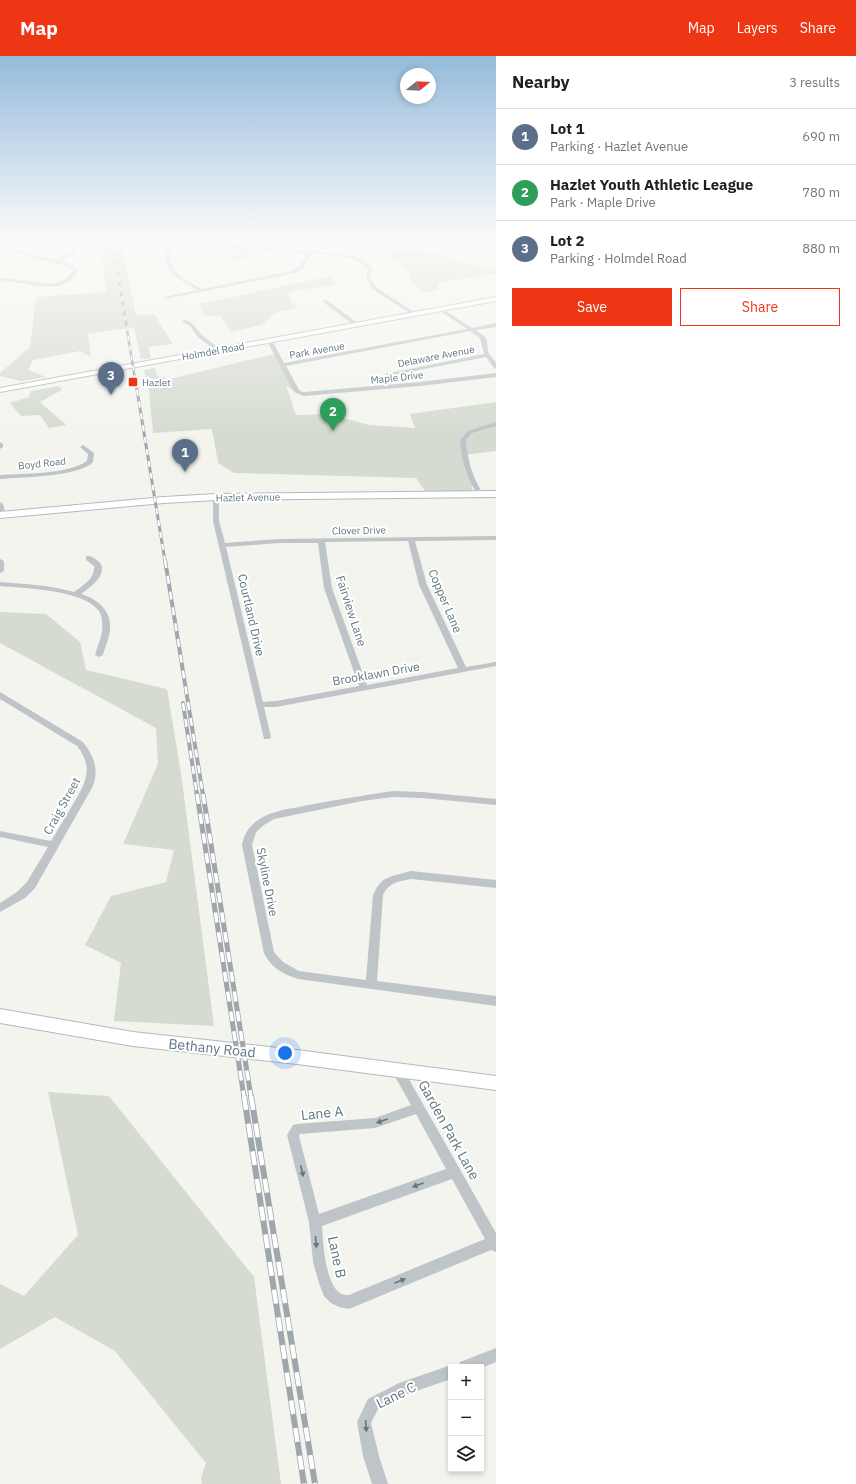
<!DOCTYPE html>
<html lang="en">
<head>
<meta charset="utf-8">
<style>
	:root { --surface:#fff; --page:#f2f2f2; --text:#202124; --muted:#757577; --line:#e0e0e0; --accent:#ef3614 }
	body { margin:0; font-family:"IBM Plex Sans",sans-serif; background:var(--page); color:var(--text) }
	.controls { position:absolute; right:12px; bottom:12px; display:grid; overflow:hidden; border-radius:0px; box-shadow:0 2px 6px #0003 }
	.controls button { width:36px; height:36px; display:grid; place-items:center; padding:0; border:0; border-bottom:1px solid var(--line); background:var(--surface); color:var(--text); font:20px sans-serif }
	.compass { position:absolute; left:400px; top:12px; width:36px; height:36px; border-radius:50%; background:var(--surface); box-shadow:0 2px 6px #0003; rotate:72deg }
	.you { position:absolute; left:285px; top:997px; width:14px; height:14px; margin:-10px; border:3px solid #fff; border-radius:50%; background:#1a73e8; box-shadow:0 0 0 6px #1a73e833 }
	.badge { display:grid; place-items:center; width:26px; height:26px; border-radius:50%; background:var(--accent); color:#fff; font-size:13px; font-weight:700 }
	.pin { position:absolute; translate:-50% -33px; filter:drop-shadow(0 1px 2px #0008) }
	.pin::after { content:''; position:absolute; top:21px; width:14px; height:12px; background:inherit; clip-path:polygon(0 0,100% 0,50% 100%) }
	.list { margin:0; padding:0; list-style:none }
	h2 { display:flex; justify-content:space-between; align-items:center; height:52px; margin:0; padding:0 16px; font-size:17px }
	h2 small { font-size:13px; font-weight:400; color:var(--muted) }
	.list li { display:grid; grid-template-columns:26px 1fr auto; gap:12px; align-items:center; box-sizing:border-box; height:56px; padding:0 16px; border-top:1px solid var(--line) }
	.list b { display:block; font-size:15px; white-space:nowrap }
	.list p { margin:0; font-size:13px; white-space:nowrap; color:var(--muted) }
	.list em { font-size:13px; font-style:normal; color:var(--muted) }
	.actions { display:flex; gap:8px; padding:12px 16px }
	.actions a { flex:1; padding:9px 0; border:1px solid var(--accent); border-radius:0px; text-align:center; font-size:14px; color:var(--accent) }
	.actions .main { background:var(--accent); color:#fff }
	.icon { flex:none; width:22px; height:22px; fill:none; stroke:currentColor; stroke-width:2; stroke-linecap:round; stroke-linejoin:round }
	.map { position:relative; flex:none; width:496px; height:1428px; overflow:hidden }
	header { display:flex; align-items:center; gap:24px; box-sizing:border-box; height:56px; padding:0 20px; background:var(--accent); color:#fff }
	header strong { font-size:19px }
	nav { display:flex; gap:22px; margin-inline-start:auto; font-size:14px }
	main { display:flex }
	aside { flex:1; background:var(--surface) }
	.map>svg:first-child { display:block }
	.green { fill:#d5dbd0 }
	.lines { fill:none; stroke-linecap:round; stroke-linejoin:round }
	.secondary-casing { stroke:#b3b9bd; stroke-width:2 }
	.street { fill:#bec4c7; fill-rule:evenodd }
	.secondary { fill:#fff; fill-rule:evenodd }
	.rail-far4-casing { stroke:#9fa7ac; stroke-width:2.5 }
	.rail-far3-casing { stroke:#9fa7ac; stroke-width:3 }
	.rail-far2-casing { stroke:#9fa7ac; stroke-width:4 }
	.rail-far1-casing { stroke:#9fa7ac; stroke-width:5 }
	.rail-casing { stroke:#9fa7ac; stroke-width:6 }
	.rail-far4 { stroke:#fff; stroke-width:1.5; stroke-dasharray:5; stroke-linecap:butt }
	.rail-far3 { stroke:#fff; stroke-width:2; stroke-dasharray:6; stroke-linecap:butt }
	.rail-far2 { stroke:#fff; stroke-width:2.5; stroke-dasharray:8; stroke-linecap:butt }
	.rail-far1 { stroke:#fff; stroke-width:3.5; stroke-dasharray:10; stroke-linecap:butt }
	.rail { stroke:#fff; stroke-width:4.5; stroke-dasharray:14; stroke-linecap:butt }
	.oneway { fill:#607683 }
	.poi-dot { fill:#ef3614; stroke:#fff; stroke-width:1.5 }
	.labels { text-anchor:middle; stroke-width:4; stroke-linejoin:round; paint-order:stroke }
	.far-street-label { font-size:10px; fill:#607683; stroke:#fff }
	.far-poi-label { font-size:10px; fill:#607683; stroke:#fff; text-anchor:start }
	.street-label { font-size:12px; fill:#607683; stroke:#fff }
	.near-street-label { font-size:14px; fill:#607683; stroke:#fff }
</style>
</head>
<body>
<header>
<strong>Map</strong>
<nav><a>Map</a><a>Layers</a><a>Share</a></nav>
</header>
<main>
<div class="map">
<svg width="496" height="1428" viewBox="0 0 496 1428">
	<rect width="100%" height="100%" fill="#f4f4ef"/>
	<g class="green">
		<polygon points="100,181 119,181 136,259 154,258 173,288 148,291 151,302 141,303 134,271 88,278 91,301 80,295 33,304 28,314 46,321 21,325 0,320 0,317 30,291 36,241 106,236"/>
		<polygon points="382,194 424,194 484,213 496,212 496,217 436,227 439,234 425,237 411,227 410,215"/>
		<polygon points="330,220 337,228 288,236 291,246 297,252 274,257 262,269 231,276 220,260 204,259 200,248"/>
		<polygon points="278,297 296,338 286,329 296,359 329,358 369,369 415,372 410,358 496,346 496,395 464,399 473,425 472,436 426,436 416,422 234,417 218,407 212,373 153,377 149,335 144,314 155,312 157,320 170,323"/>
		<polygon points="59,330 62,334 40,346 66,369 49,372 40,359 21,360 10,347 29,341 31,335"/>
		<polygon points="0,556 46,558 80,586 86,614 167,633 181,717 214,970 114,965 121,907 85,889 111,840 166,826 174,794 123,788 158,708 156,672 0,587"/>
		<polygon points="48,1036 109,1040 254,1221 281,1428 202,1428 201,1422 206,1407 115,1295 55,1261 0,1293 0,1228 24,1240 78,1179"/>
	</g>
	<g class="lines">
		<defs>
			<g id="secondary">
				<polygon points="496,241 496,245 0,336 0,332"/>
				<polygon points="496,435 496,441 216,444 164,447 0,462 0,456 164,441 216,438"/>
				<polygon points="0,953 133,976 297,994 496,1020 496,1034 297,1008 133,990 0,967"/>
			</g>
		</defs>
		<use href="#secondary" class="secondary-casing"/>
		<g class="street">
			<path d="M64 181H68L77 189V193L71 200 60 205 72 209 78 214C75 223 66 229 56 230 44 232 14 226 0 224V222L55 228 66 223 74 214 69 211 0 193V190L56 204 67 198 73 193V189Z"/>
			<path d="M152 181H156L176 189 199 187 337 197 357 201 372 211 370 222 376 231 417 258 413 259 372 233 366 222 368 212C352 198 331 199 311 197L304 212 295 217 165 243V241L197 234C182 225 162 215 166 195L173 190 152 183ZM199 189 246 193 241 199 232 203 234 205 245 201 251 193 307 197 300 210 292 215 202 233C187 225 167 215 170 196L177 191Z"/>
			<polygon points="323,244 327,244 359,268 359,270 355,270 323,246"/>
			<polygon points="441,252 472,272 496,267 496,271 476,274 485,281 487,285 488,296 496,307 496,313 494,312 486,301 388,320 385,318 484,298 480,282 470,275 286,310 298,332 300,335 304,336 420,326 496,317 496,321 420,330 304,340 296,337 292,332 267,285 272,284 284,307 467,273 439,254 439,253"/>
			<path d="M183 264C193 264 196 273 202 279 207 284 214 288 220 293V295H216L198 281 190 270 183 266Z"/>
			<path d="M496 366V370L472 377 466 384C467 403 473 422 483 438L480 440 478 439C467 423 461 403 460 384L468 375Z"/>
			<polygon points="0,386 3,388 3,391 0,393"/>
			<path d="M83 389 94 397 93 406C78 421 22 421 0 423V419C26 417 66 419 87 405L88 398 80 391Z"/>
			<path d="M216 439 219 441V465L225 487 279 483 496 480V484L415 485 427 529 466 611 496 606V610L276 651H264L271 681 270 683H264L213 465V441ZM408 485 419 529 458 612 367 629 332 532 325 486ZM279 487H318L324 532 359 630 276 645 263 646 226 491Z"/>
			<polygon points="0,446 3,448 6,459 5,460 0,460"/>
			<path d="M86 500C92 500 94 502 98 505 111 516 90 532 81 538 98 543 112 555 110 574 109 583 105 591 103 599L99 601 95 599C98 588 104 577 102 566 102 562 101 557 98 554 83 534 24 532 0 530V526C25 528 50 529 74 536 84 529 95 522 94 510L86 504Z"/>
			<polygon points="0,503 4,505 4,515 0,517"/>
			<path d="M0 636 83 686C94 700 99 713 93 730L35 832 25 842 0 856V847L17 836 27 826 48 791 0 781V775L51 785C58 773 65 762 72 750 85 728 95 713 77 690L0 643Z"/>
			<path d="M393 735 422 736 496 743V749L422 742 393 741 362 745 274 763 264 769 256 776 252 789 274 896 283 906 299 915 366 924 373 839 377 831 383 824 392 820 411 815 496 824V832L411 823C399 825 388 827 383 839L377 925 496 940V950L298 923C283 918 271 912 264 897L242 789C244 778 249 770 258 764 272 754 291 753 308 749 336 744 364 739 393 735Z"/>
			<path d="M398 1010 402 1011 496 1177V1196L491 1194 349 1253 339 1251 331 1247 324 1240 319 1227 313 1206 309 1166 287 1079 293 1069 297 1068 375 1062 411 1049 392 1015 394 1011ZM416 1058 446 1113 319 1158 299 1080 300 1078 375 1072ZM452 1123 485 1183 349 1239C346 1239 342 1239 340 1237 325 1227 323 1186 322 1170Z"/>
			<polygon points="496,1292 496,1306 481,1312 458,1311 460,1306"/>
			<polygon points="451,1309 456,1311 451,1311 451,1323 402,1340 378,1353 371,1367 379,1400 388,1428 372,1428 363,1400 357,1366 368,1343 399,1327"/>
		</g>
		<use href="#secondary" class="secondary"/>
		<defs>
			<polyline id="rail-far4" points="112,181 135,323"/>
			<polyline id="rail-far3" points="135,322 165,505"/>
			<g id="rail-far2">
				<polyline points="165,504 203,739"/>
				<polyline points="183,647 197,739"/>
			</g>
			<g id="rail-far1">
				<polyline points="197,738 244,1041"/>
				<polyline points="203,738 251,1041"/>
			</g>
			<g id="rail">
				<polyline points="244,1040 304,1428"/>
				<polyline points="251,1040 315,1428"/>
			</g>
		</defs>
		<use href="#rail-far4" class="rail-far4-casing"/>
		<use href="#rail-far3" class="rail-far3-casing"/>
		<use href="#rail-far2" class="rail-far2-casing"/>
		<use href="#rail-far1" class="rail-far1-casing"/>
		<use href="#rail" class="rail-casing"/>
		<use href="#rail-far4" class="rail-far4"/>
		<use href="#rail-far3" class="rail-far3"/>
		<use href="#rail-far2" class="rail-far2"/>
		<use href="#rail-far1" class="rail-far1"/>
		<use href="#rail" class="rail"/>
	</g>
	<defs><path id="oneway-solid" d="M-6-.8H1V-3.2L6.5 0L1 3.2V.8H-6Z"/></defs>
	<g class="oneway">
		<use href="#oneway-solid" transform="translate(382 1065) rotate(160)"/>
		<use href="#oneway-solid" transform="translate(302 1115) rotate(76)"/>
		<use href="#oneway-solid" transform="translate(418 1129) rotate(160)"/>
		<use href="#oneway-solid" transform="translate(316 1186) rotate(85)"/>
		<use href="#oneway-solid" transform="translate(400 1225) rotate(-23)"/>
		<use href="#oneway-solid" transform="translate(366 1370) rotate(86)"/>
	</g>
	<linearGradient id="sky" x2="0" y2="1"><stop stop-color="#94bbdc"/><stop offset="0.48" stop-color="#fafaf8"/><stop offset="1" stop-color="#fafaf8" stop-opacity="0"/></linearGradient>
	<rect width="496" height="381" fill="url(#sky)"/>
	<rect class="poi-dot" x="128" y="321" width="10" height="10" rx="2"/>
	<g class="labels">
		<g class="far-street-label">
			<text transform="translate(317 294) rotate(-10)" y="4">Park Avenue</text>
			<text transform="translate(213 295) rotate(-10)" y="4">Holmdel Road</text>
			<text transform="translate(436 300) rotate(-11)" y="4">Delaware Avenue</text>
			<text transform="translate(397 321) rotate(-6)" y="4">Maple Drive</text>
			<text transform="translate(42 407) rotate(-6)" y="4">Boyd Road</text>
			<text transform="translate(248 441) rotate(-1)" y="4">Hazlet Avenue</text>
			<text transform="translate(359 474) rotate(-1)" y="4">Clover Drive</text>
		</g>
		<g class="far-poi-label">
			<text x="142" y="330">Hazlet</text>
		</g>
		<g class="street-label">
			<text transform="translate(445 545) rotate(67)" y="4">Copper Lane</text>
			<text transform="translate(351 555) rotate(72)" y="4">Fairview Lane</text>
			<text transform="translate(251 559) rotate(77)" y="4">Courtland Drive</text>
			<text transform="translate(376 618) rotate(-10)" y="4">Brooklawn Drive</text>
			<text transform="translate(62 750) rotate(-61)" y="4">Craig Street</text>
			<text transform="translate(267 826) rotate(79)" y="4">Skyline Drive</text>
		</g>
		<g class="near-street-label">
			<text transform="translate(212 992) rotate(6)" y="5">Bethany Road</text>
			<text transform="translate(322 1057) rotate(-6)" y="5">Lane A</text>
			<text transform="translate(449 1074) rotate(61)" y="5">Garden Park Lane</text>
			<text transform="translate(337 1201) rotate(78)" y="5">Lane B</text>
			<text transform="translate(396 1339) rotate(-26)" y="5">Lane C</text>
		</g>
	</g>
</svg>
<div class="controls">
<button>+</button>
<button>−</button>
<button><svg class="icon" aria-label="layers" viewBox="0 0 24 24"><path d="M12 4l9 5-9 5-9-5zM3 14l9 5 9-5"/></svg></button>
</div>
<svg class="compass" viewBox="-18 -18 36 36"><path d="M0-13l5 13h-10z" fill="#e53935"/><path d="M0 13l5-13h-10z" fill="#757577"/></svg>
<div class="you"></div>
<div class="pin badge" style="left:185px;top:416px;background:#5c6f8a">1</div>
<div class="pin badge" style="left:333px;top:375px;background:#2e9e5b">2</div>
<div class="pin badge" style="left:111px;top:339px;background:#5c6f8a">3</div>
</div>
<aside>
<h2>Nearby<small>3 results</small></h2>
<ul class="list">
<li><span class="badge" style="background:#5c6f8a">1</span><div><b>Lot 1</b><p>Parking · Hazlet Avenue</p></div><em>690 m</em></li>
<li><span class="badge" style="background:#2e9e5b">2</span><div><b>Hazlet Youth Athletic League</b><p>Park · Maple Drive</p></div><em>780 m</em></li>
<li><span class="badge" style="background:#5c6f8a">3</span><div><b>Lot 2</b><p>Parking · Holmdel Road</p></div><em>880 m</em></li>
</ul>
<div class="actions"><a class="main">Save</a><a>Share</a></div>
</aside>
</main>
</body>
</html>
